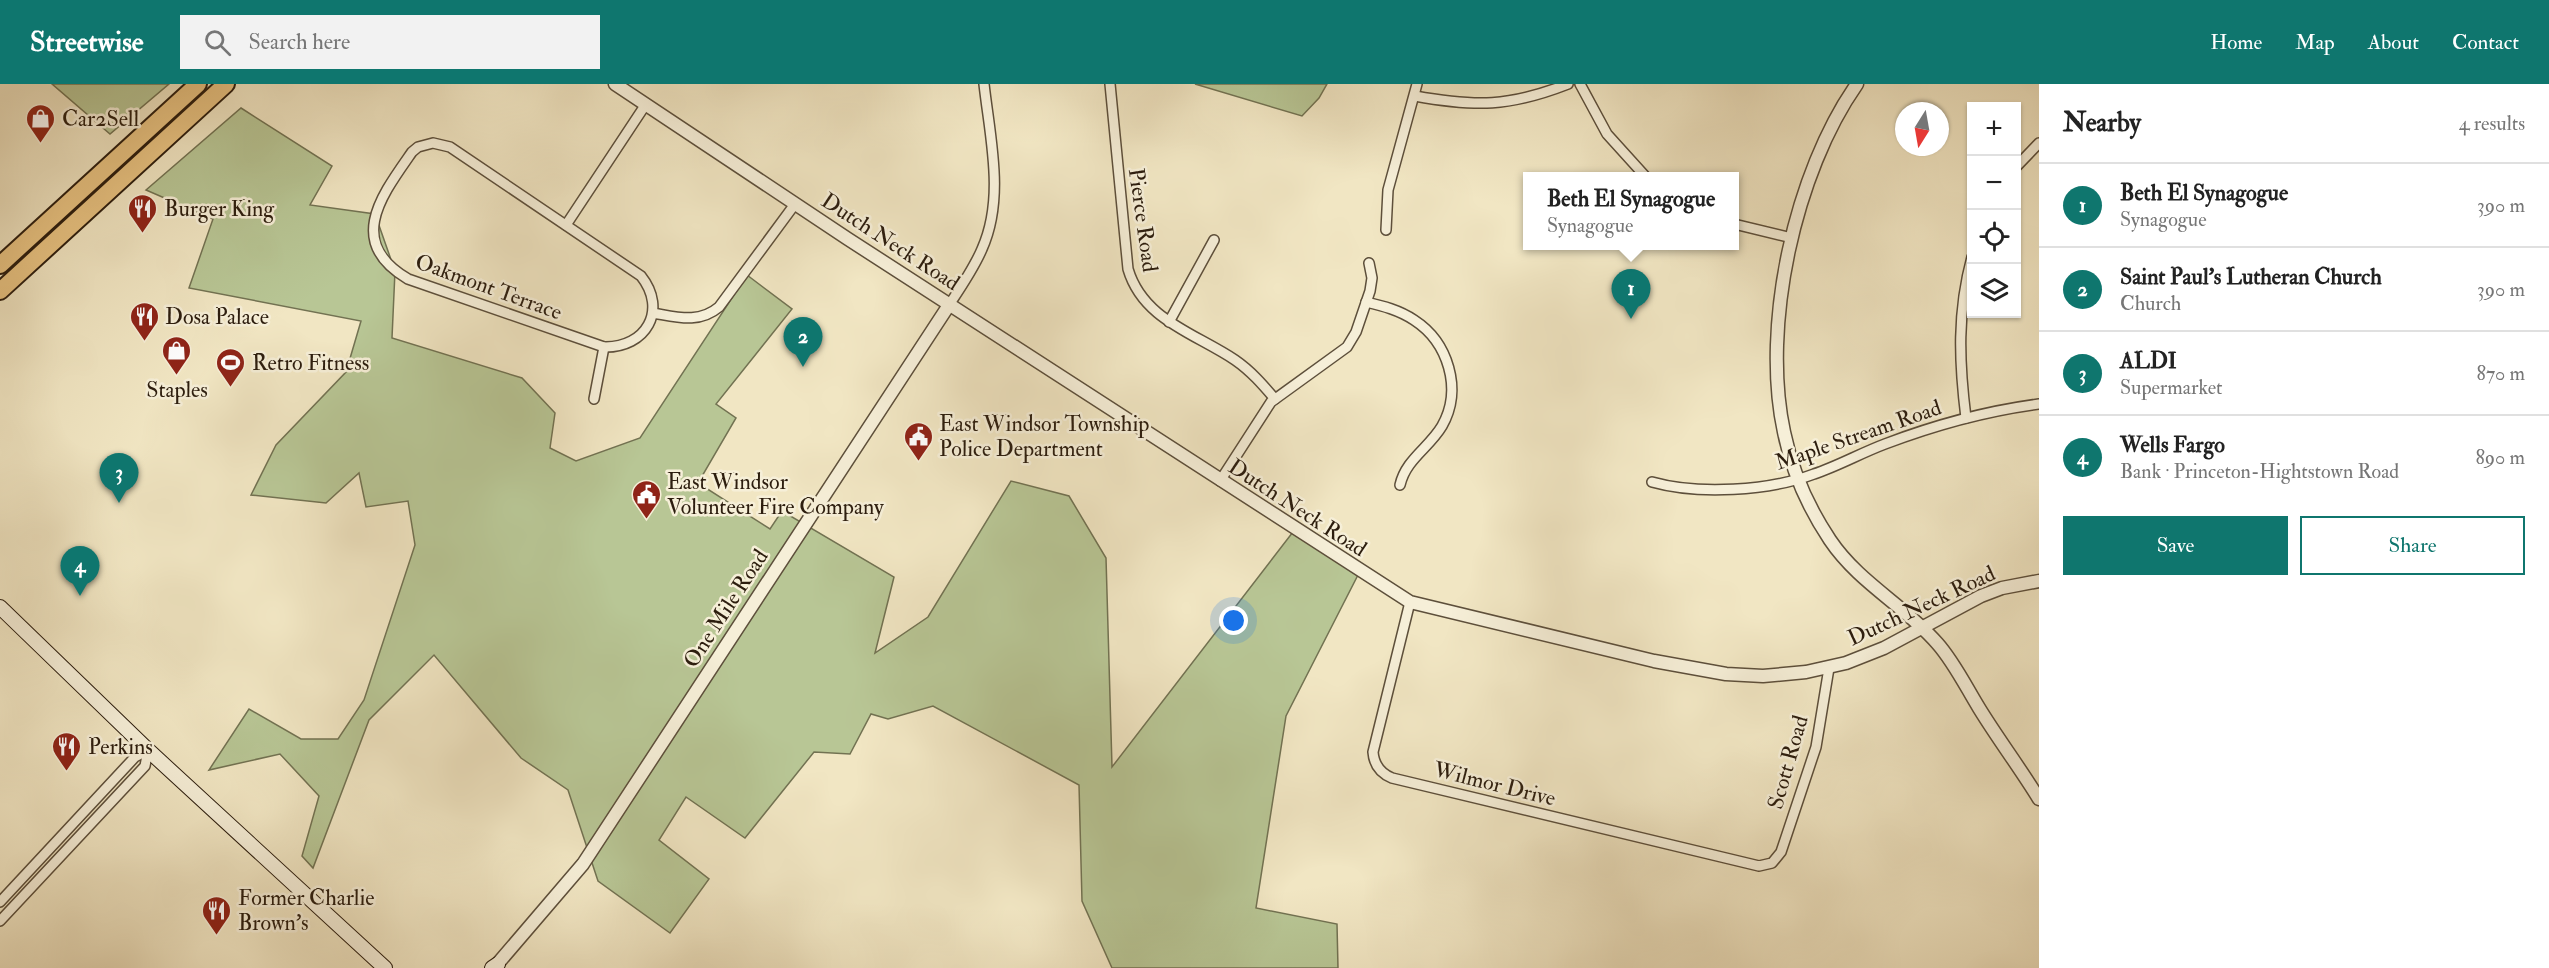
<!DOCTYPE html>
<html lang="en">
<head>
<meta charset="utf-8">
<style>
	:root { --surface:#fff; --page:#f2f2f2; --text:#222; --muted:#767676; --line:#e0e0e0; --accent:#0f766e }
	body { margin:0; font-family:"IM FELL Double Pica",serif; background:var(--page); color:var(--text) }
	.controls { position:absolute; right:18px; top:18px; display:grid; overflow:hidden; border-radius:0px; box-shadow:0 2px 4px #0004 }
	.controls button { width:54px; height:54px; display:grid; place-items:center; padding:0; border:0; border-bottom:2px solid var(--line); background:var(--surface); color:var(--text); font:30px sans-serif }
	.compass { position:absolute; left:1895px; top:18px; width:54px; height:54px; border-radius:50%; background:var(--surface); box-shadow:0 2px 4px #0004; rotate:191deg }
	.you { position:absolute; left:1234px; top:537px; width:21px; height:21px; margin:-15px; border:4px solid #fff; border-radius:50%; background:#1a73e8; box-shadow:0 0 0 9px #1a73e833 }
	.badge { display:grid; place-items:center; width:39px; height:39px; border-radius:50%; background:var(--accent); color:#fff; font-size:20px; font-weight:700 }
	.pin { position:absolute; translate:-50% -50px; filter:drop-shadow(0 2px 3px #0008) }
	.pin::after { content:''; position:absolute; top:32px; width:21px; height:18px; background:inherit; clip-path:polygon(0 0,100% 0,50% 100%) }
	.popup { position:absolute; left:1523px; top:88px; width:216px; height:78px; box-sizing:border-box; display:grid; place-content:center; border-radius:0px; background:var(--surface); filter:drop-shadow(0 2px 4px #0005); font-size:20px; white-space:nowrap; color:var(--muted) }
	.popup b { font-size:22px; color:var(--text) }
	.popup::after { content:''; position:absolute; left:50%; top:100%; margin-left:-12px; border:12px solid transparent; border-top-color:var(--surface) }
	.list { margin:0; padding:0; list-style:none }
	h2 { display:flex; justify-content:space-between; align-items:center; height:78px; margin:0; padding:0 24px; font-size:26px }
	h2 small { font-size:20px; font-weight:400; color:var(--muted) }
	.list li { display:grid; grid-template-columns:39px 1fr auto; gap:18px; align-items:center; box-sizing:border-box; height:84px; padding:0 24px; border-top:2px solid var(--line) }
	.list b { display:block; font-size:22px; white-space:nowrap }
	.list p { margin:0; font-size:20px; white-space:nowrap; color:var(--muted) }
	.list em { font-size:20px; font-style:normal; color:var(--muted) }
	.actions { display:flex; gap:12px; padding:18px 24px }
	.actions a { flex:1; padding:14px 0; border:2px solid var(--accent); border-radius:0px; text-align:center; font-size:21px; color:var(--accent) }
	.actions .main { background:var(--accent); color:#fff }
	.icon { flex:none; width:33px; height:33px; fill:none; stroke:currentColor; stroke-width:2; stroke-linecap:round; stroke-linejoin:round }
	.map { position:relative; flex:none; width:2039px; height:884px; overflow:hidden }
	header { display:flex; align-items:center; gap:36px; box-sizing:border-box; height:84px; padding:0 30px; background:var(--accent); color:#fff }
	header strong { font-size:28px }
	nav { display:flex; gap:33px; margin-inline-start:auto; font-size:21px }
	.search { width:420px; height:54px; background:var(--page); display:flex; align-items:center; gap:15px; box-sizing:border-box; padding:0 21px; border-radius:0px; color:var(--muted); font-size:22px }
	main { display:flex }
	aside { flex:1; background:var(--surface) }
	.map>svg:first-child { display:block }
	.green { fill:#b8c695; stroke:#727252; stroke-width:1.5 }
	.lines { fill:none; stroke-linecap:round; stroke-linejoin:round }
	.minor-casing { stroke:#5d4f3b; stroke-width:12 }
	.tertiary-casing { stroke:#5d4f3b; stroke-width:15 }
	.secondary-casing { stroke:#2c1d0e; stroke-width:16 }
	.trunk-casing { stroke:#2c1d0e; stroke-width:20 }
	.minor { stroke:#f6efd8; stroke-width:9 }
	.tertiary { stroke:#f6efd8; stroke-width:12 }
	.secondary { stroke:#f6efd8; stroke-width:14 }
	.trunk { stroke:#e8c382; stroke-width:16 }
	.labels { text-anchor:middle; stroke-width:5; stroke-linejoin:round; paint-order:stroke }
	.poi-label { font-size:22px; fill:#2c1d0e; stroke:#f6efd8; text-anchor:start }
	.street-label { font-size:22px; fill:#2c1d0e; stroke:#f6efd8 }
</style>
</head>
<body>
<header>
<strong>Streetwise</strong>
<div class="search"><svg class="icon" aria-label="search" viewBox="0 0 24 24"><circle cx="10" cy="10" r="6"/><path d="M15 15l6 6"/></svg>Search here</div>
<nav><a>Home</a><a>Map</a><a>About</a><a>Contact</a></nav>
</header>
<main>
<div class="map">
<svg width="2039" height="884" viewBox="0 0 2039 884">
	<rect width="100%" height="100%" fill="#f1e6c3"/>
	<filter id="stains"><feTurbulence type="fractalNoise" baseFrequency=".00333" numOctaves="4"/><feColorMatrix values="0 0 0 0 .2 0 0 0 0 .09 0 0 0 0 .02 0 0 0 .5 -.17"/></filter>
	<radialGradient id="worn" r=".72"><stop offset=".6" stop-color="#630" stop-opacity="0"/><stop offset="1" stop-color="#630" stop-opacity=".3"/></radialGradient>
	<g class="green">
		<polygon points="52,0 169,0 110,50"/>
		<polygon points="1195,0 1327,0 1319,14 1302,32"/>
		<polygon points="241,24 332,82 310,121 375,130 395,187 392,254 522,294 555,329 550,364 576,377 640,354 747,191 792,225 716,320 736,334 698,399 770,445 782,427 894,493 875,569 928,533 1011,397 1069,412 1106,474 1112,683 1296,444 1360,487 1286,632 1256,824 1337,840 1338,884 1112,884 1082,817 1079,701 933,622 888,635 871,630 850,670 814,668 745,754 686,713 659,756 709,795 670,849 598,797 568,706 521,674 434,571 369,636 313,784 302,772 319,712 280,670 209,686 249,625 301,655 338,655 364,616 415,461 408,417 366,423 359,389 326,419 251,411 276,361 346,288 361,237 189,204 213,135 146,106"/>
	</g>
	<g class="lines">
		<defs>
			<g id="minor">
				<path d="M1110 0 1128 185C1143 236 1195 249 1235 276 1251 287 1263 301 1275 315"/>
				<polyline points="1580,0 1607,50 1645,92"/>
				<path d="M1415 12C1476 23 1509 23 1568 0"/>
				<path d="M433 59 450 63 641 192C668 226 646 264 604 263L408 195C345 158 382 111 412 68L418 63Z"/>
				<polyline points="2016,83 2039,59"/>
				<polyline points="1734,140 1792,154"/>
				<polyline points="566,141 646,20"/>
				<polyline points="1386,146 1388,106 1417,0"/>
				<path d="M1366 218C1383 222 1399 226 1414 236 1448 258 1463 305 1442 342 1429 364 1406 375 1400 401"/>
				<path d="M949 221C961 203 974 184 982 165 1005 114 990 54 984 0"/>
				<path d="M653 229C677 233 699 240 719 223L795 120"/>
				<polyline points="1169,238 1214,156"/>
				<polyline points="594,315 604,263"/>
				<path d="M1966 334C1959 278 1957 228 1972 173"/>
				<polyline points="1220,397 1271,318 1347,263 1356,248 1370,207 1372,194 1369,179"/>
				<path d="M1652 398C1698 411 1769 407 1814 390 1838 382 1861 369 1885 360 1935 341 1986 327 2039 320"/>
				<path d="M1410 518 1373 668C1374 681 1380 689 1392 694L1759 782 1772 779 1781 768 1816 663 1829 584"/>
				<polyline points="0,818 135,673 148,666"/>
				<polyline points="0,837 145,682 148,666"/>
			</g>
			<g id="tertiary">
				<polyline points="615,0 848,155 1410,518 1654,577 1726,590 1763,592 1806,588 1846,579 1884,564 1981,512 2002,504 2039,497"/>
				<path d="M1857 0C1795 88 1761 242 1784 348 1792 387 1808 423 1830 456 1859 499 1904 521 1937 559 1954 578 1966 603 1979 624 1998 655 2020 684 2039 715"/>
				<polyline points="494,884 583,780 949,221"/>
			</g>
			<g id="secondary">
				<polyline points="0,523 148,666 385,884"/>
				<polyline points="492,884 498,880"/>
			</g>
			<g id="trunk">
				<polyline points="0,181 198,0"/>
				<polyline points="0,207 226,0"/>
			</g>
		</defs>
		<use href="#minor" class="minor-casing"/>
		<use href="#tertiary" class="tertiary-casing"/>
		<use href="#secondary" class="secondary-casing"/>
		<use href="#trunk" class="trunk-casing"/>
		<use href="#minor" class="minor"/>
		<use href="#tertiary" class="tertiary"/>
		<use href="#secondary" class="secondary"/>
		<use href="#trunk" class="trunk"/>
	</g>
	<defs>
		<symbol id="shop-pin" viewBox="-11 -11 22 30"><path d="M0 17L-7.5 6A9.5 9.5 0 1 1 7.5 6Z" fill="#8f2418" stroke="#f6efd8"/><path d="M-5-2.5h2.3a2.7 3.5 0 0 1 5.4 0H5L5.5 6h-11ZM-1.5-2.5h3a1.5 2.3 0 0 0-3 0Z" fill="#fff"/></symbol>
		<symbol id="restaurant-pin" viewBox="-11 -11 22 30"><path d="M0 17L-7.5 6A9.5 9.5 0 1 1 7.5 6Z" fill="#8f2418" stroke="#f6efd8"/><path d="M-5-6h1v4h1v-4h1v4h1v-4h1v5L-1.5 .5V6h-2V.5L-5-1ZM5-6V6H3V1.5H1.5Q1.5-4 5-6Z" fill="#fff"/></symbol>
		<symbol id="stadium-pin" viewBox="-11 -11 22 30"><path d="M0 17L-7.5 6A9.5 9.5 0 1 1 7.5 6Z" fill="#8f2418" stroke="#f6efd8"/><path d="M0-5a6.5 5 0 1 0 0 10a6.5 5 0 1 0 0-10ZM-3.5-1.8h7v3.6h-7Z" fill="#fff"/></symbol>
		<symbol id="civic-pin" viewBox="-11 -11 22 30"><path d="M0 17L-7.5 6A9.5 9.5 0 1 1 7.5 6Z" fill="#8f2418" stroke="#f6efd8"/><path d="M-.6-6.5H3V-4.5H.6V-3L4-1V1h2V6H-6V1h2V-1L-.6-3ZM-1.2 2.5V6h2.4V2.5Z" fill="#fff"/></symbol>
	</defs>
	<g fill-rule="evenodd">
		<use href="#shop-pin" x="24" y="18" width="33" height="45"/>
		<use href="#restaurant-pin" x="126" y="108" width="33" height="45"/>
		<use href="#restaurant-pin" x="128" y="216" width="33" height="45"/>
		<use href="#shop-pin" x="160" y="250" width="33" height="45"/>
		<use href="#stadium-pin" x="214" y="262" width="33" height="45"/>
		<use href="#civic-pin" x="902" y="336" width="33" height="45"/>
		<use href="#civic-pin" x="630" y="394" width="33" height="45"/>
		<use href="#restaurant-pin" x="50" y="646" width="33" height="45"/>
		<use href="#restaurant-pin" x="200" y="810" width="33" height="45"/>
	</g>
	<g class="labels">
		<g class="poi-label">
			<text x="62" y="42">Car2Sell</text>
			<text x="164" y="132">Burger King</text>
			<text x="165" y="240">Dosa Palace</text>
			<text x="252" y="286">Retro Fitness</text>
			<text x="177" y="313" text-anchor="middle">Staples</text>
			<text x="939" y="347">East Windsor Township<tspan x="939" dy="25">Police Department</tspan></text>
			<text x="667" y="405">East Windsor<tspan x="667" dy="25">Volunteer Fire Company</tspan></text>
			<text x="88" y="670">Perkins</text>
			<text x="238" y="821">Former Charlie<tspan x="238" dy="25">Brown's</tspan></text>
		</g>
		<g class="street-label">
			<text transform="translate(1144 136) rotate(82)" y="8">Pierce Road</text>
			<text transform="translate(891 157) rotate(33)" y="8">Dutch Neck Road</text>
			<text transform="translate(489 202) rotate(20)" y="8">Oakmont Terrace</text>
			<text transform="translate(1858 350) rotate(-19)" y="8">Maple Stream Road</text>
			<text transform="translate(1298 423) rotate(33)" y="8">Dutch Neck Road</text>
			<text transform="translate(1921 521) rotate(-25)" y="8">Dutch Neck Road</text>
			<text transform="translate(725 524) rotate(-57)" y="8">One Mile Road</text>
			<text transform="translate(1787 678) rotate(-74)" y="8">Scott Road</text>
			<text transform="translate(1495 699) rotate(14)" y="8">Wilmor Drive</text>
		</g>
	</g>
	<rect width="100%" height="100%" filter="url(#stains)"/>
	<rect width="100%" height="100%" fill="url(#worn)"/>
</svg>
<div class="controls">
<button>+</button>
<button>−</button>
<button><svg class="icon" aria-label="locate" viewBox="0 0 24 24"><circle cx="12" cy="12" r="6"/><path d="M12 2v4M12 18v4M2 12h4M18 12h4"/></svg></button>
<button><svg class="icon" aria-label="layers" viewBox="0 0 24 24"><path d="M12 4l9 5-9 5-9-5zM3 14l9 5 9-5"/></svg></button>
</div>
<svg class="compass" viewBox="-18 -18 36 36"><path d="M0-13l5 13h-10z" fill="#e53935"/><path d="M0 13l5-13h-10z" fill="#767676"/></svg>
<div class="you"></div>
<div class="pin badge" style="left:1631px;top:235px">1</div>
<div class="popup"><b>Beth El Synagogue</b>Synagogue</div>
<div class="pin badge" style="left:803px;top:283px">2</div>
<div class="pin badge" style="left:119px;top:419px">3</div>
<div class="pin badge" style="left:80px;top:512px">4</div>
</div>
<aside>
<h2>Nearby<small>4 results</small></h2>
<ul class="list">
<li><span class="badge">1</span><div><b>Beth El Synagogue</b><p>Synagogue</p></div><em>390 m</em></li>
<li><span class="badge">2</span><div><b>Saint Paul's Lutheran Church</b><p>Church</p></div><em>390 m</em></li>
<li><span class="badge">3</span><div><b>ALDI</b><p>Supermarket</p></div><em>870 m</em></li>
<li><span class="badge">4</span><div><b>Wells Fargo</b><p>Bank · Princeton-Hightstown Road</p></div><em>890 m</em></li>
</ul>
<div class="actions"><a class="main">Save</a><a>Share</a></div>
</aside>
</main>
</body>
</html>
